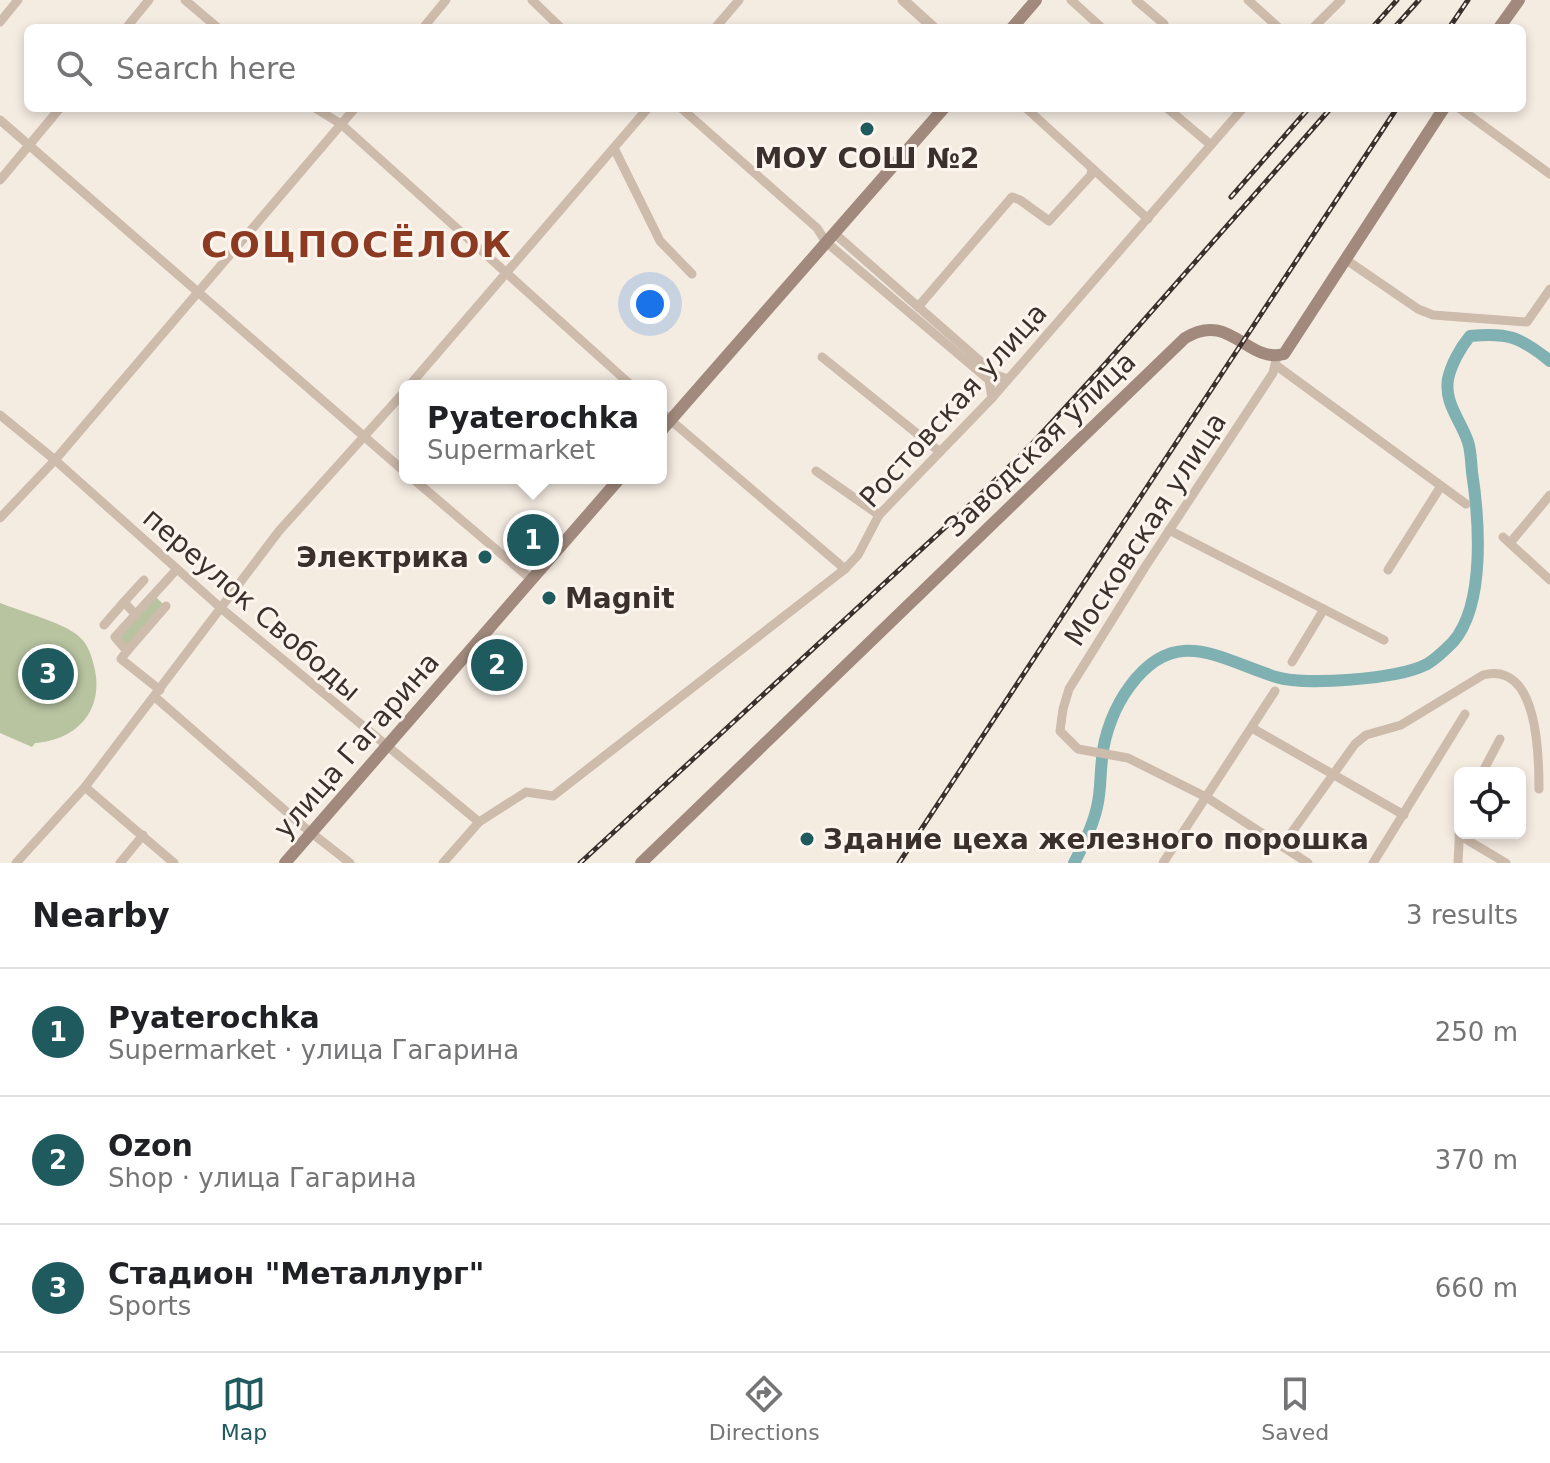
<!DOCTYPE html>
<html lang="en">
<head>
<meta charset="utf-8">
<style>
	:root { --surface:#fff; --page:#f6f6f6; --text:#202124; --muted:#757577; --line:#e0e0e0; --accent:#1f5a5e }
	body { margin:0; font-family:"DejaVu Sans",sans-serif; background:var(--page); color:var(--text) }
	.controls { position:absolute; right:24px; bottom:24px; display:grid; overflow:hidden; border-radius:12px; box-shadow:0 4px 12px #0003 }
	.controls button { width:72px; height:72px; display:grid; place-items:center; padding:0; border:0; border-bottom:2px solid var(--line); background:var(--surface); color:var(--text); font:40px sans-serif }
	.you { position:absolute; left:650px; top:304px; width:28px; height:28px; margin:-20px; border:6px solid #fff; border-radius:50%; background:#1a73e8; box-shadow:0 0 0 12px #1a73e833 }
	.badge { display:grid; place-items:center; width:52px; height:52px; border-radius:50%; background:var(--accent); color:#fff; font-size:26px; font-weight:700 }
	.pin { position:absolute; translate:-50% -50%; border:4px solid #fff; box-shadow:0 2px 8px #0006 }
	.popup { position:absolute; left:399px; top:380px; width:268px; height:104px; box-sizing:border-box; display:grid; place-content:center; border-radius:12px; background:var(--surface); filter:drop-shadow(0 2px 6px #0005); font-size:26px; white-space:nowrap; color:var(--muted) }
	.popup b { font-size:30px; color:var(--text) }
	.popup::after { content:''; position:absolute; left:50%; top:100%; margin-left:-16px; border:16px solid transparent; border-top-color:var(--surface) }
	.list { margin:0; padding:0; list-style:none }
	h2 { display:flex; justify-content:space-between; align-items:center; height:104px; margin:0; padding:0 32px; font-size:34px }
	h2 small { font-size:26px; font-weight:400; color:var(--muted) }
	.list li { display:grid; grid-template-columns:52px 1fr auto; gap:24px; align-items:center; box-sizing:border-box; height:128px; padding:0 32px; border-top:2px solid var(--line) }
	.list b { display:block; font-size:30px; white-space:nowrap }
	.list p { margin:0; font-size:26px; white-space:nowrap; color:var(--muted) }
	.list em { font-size:26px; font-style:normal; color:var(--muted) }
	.icon { flex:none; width:44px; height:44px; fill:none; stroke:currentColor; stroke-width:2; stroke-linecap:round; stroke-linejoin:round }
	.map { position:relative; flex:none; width:1550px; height:863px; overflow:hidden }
	.search { position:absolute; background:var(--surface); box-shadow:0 4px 12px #0003; left:24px; right:24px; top:24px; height:88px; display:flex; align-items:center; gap:20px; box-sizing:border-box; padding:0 28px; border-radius:12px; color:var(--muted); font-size:30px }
	.sheet { height:488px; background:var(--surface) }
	nav { display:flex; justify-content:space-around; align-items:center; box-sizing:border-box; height:112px; border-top:2px solid var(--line); background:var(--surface); font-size:22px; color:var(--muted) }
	nav a { display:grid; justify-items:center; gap:4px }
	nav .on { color:var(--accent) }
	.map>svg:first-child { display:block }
	.green { fill:#b8c4a0 }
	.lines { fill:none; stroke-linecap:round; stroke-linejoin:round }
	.river { stroke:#7fb0b2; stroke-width:12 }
	.minor { stroke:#cdbbac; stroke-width:9 }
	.tertiary { stroke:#cdbbac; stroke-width:11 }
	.secondary { stroke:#a18a7d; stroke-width:12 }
	.rail-casing { stroke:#3b302b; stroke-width:5 }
	.rail { stroke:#fbf5ee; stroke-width:2; stroke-dasharray:6; stroke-linecap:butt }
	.poi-dot { fill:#1f5a5e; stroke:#fbf5ee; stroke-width:3 }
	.labels { text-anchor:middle; stroke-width:6; stroke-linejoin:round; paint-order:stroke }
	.poi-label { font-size:28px; font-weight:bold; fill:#3b302b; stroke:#fbf5ee; text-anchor:start }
	.street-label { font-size:28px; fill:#3b302b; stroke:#fbf5ee }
	.district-label { font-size:36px; font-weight:bold; letter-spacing:2px; fill:#8c3b22; stroke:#fbf5ee }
</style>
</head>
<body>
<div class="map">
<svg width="1550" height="863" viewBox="0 0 1550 863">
	<rect width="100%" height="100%" fill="#f4ebe1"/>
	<g class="green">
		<polygon points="156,597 164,605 126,647 117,638"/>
		<path d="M0 603C20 611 60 622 76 634 87 642 91 653 94 666 105 709 78 740 35 743L32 747 0 733Z"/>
	</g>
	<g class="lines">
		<path class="river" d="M1074 863C1083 846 1093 826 1097 807 1101 791 1100 775 1102 759 1104 734 1115 706 1130 686 1176 624 1219 659 1276 677 1304 686 1398 679 1425 665 1434 661 1446 649 1453 642 1486 604 1479 518 1472 472 1471 462 1471 451 1468 442 1461 420 1444 404 1448 379 1451 365 1460 348 1470 336 1508 332 1520 337 1550 361"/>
		<g class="minor">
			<polyline points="185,0 218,28"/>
			<polyline points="532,0 561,28"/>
			<polyline points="1071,0 1102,28"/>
			<polyline points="1136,0 1164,24 1160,28"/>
			<polyline points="1248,0 1279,28"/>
			<polyline points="0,22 18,0"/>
			<polyline points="126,28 149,0"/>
			<polyline points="423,28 446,0"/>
			<polyline points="715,28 739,0"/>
			<polyline points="1313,28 1341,0"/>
			<polyline points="315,108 341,124 632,386"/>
			<polyline points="681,108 817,228 826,242 989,380 992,398"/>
			<polyline points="1026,108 1148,219"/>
			<polyline points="1167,108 1211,145"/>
			<polyline points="1459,108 1550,174"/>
			<polyline points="0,120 405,472"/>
			<polyline points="614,148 660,241 692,274"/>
			<polyline points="0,180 60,108"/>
			<polyline points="834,233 996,375 1008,379"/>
			<polyline points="1345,259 1418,309 1433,315 1527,322 1550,289"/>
			<polyline points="918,307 1012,197 1020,200 1049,221 1091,175 1092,168"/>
			<polyline points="1277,356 1273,373 1145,567 1069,689 1063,709 1060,731 1078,749 1128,758 1206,797 1308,863"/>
			<polyline points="822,357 940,452"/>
			<polyline points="1277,366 1466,504"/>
			<polyline points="409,386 648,108"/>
			<polyline points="661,412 845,569"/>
			<polyline points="0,415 55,460 222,609 479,822"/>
			<polyline points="816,471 879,515"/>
			<polyline points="412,478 532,580"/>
			<polyline points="0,518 55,460 355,108"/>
			<polyline points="1169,530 1384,640"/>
			<polyline points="1503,537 1550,580"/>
			<polyline points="1510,543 1550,495"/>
			<polyline points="1388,570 1441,486"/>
			<polyline points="136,615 124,602 144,580"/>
			<polyline points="104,625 124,602"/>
			<polyline points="127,651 166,606"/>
			<polyline points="1292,662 1324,609"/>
			<polyline points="160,690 121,659 127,651 115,637 177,569"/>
			<polyline points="155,697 304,827 350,863"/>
			<polyline points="1252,728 1404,815"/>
			<polyline points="1482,773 1500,739"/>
			<polyline points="85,787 174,863"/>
			<polyline points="1459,835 1506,863"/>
			<path d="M1282 846 1355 744 1366 735 1401 725 1483 675C1538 660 1539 755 1539 789"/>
			<polyline points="16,863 85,787 279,531 405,391"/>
			<polyline points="120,863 143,835"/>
			<polyline points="443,863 479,822 526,792 553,796 845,569 858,555 879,515 992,398 1243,108"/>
			<polyline points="1163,863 1275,691"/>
			<polyline points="1373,863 1465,714"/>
			<polyline points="1458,863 1460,823"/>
		</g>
		<polyline class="tertiary" points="903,0 934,28"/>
		<g class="secondary">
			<polyline points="1012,28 1036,0"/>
			<polyline points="1499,28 1519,0"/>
			<polyline points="661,431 944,108"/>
			<polyline points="285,863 620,478"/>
			<path d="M641 863 1185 338C1230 310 1247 364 1284 354L1444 108"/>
		</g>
		<defs>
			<g id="rail">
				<polyline points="1372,28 1397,0"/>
				<polyline points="1394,28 1419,0"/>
				<polyline points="1449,28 1468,0"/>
				<polyline points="1231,197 1309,108"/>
				<polyline points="580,863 975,500 1031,445 1106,363 1331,108"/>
				<polyline points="899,863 1397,108"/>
			</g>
		</defs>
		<use href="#rail" class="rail-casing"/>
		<use href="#rail" class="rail"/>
	</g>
	<g class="poi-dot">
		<circle cx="867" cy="129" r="8"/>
		<circle cx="485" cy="557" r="8"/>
		<circle cx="549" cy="598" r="8"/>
		<circle cx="807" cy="839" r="8"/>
	</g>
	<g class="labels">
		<g class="poi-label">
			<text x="867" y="168" text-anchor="middle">МОУ СОШ №2</text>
			<text x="469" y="567" text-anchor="end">Электрика</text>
			<text x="565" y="608">Magnit</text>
			<text x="823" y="849">Здание цеха железного порошка</text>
		</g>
		<g class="street-label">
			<text transform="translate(953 405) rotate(-48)" y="10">Ростовская улица</text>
			<text transform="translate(1040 444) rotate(-44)" y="10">Заводская улица</text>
			<text transform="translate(1145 529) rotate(-57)" y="10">Московская улица</text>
			<text transform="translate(252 604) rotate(41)" y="10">переулок Свободы</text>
			<text transform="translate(356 745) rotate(-49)" y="10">улица Гагарина</text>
		</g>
		<g class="district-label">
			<text x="357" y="257">СОЦПОСЁЛОК</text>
		</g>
	</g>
</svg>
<div class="controls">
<button><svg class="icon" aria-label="locate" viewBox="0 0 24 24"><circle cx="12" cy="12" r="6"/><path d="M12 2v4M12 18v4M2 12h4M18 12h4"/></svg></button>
</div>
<div class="you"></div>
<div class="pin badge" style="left:533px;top:540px">1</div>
<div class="popup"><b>Pyaterochka</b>Supermarket</div>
<div class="pin badge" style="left:497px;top:665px">2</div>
<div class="pin badge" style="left:48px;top:674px">3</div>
<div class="search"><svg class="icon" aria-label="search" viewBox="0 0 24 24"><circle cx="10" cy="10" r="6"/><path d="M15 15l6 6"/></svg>Search here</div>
</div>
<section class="sheet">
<h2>Nearby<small>3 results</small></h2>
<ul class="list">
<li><span class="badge">1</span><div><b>Pyaterochka</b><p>Supermarket · улица Гагарина</p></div><em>250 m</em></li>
<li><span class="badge">2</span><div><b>Ozon</b><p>Shop · улица Гагарина</p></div><em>370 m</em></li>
<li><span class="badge">3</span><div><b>Стадион &quot;Металлург&quot;</b><p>Sports</p></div><em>660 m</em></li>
</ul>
</section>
<nav>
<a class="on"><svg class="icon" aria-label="map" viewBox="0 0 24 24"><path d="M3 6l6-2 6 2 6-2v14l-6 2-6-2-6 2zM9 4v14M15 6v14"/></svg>Map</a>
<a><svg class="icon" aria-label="directions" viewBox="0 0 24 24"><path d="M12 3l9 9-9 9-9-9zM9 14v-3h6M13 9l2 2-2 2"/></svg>Directions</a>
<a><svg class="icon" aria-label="saved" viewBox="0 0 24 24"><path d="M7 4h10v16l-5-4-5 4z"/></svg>Saved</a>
</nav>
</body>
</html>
